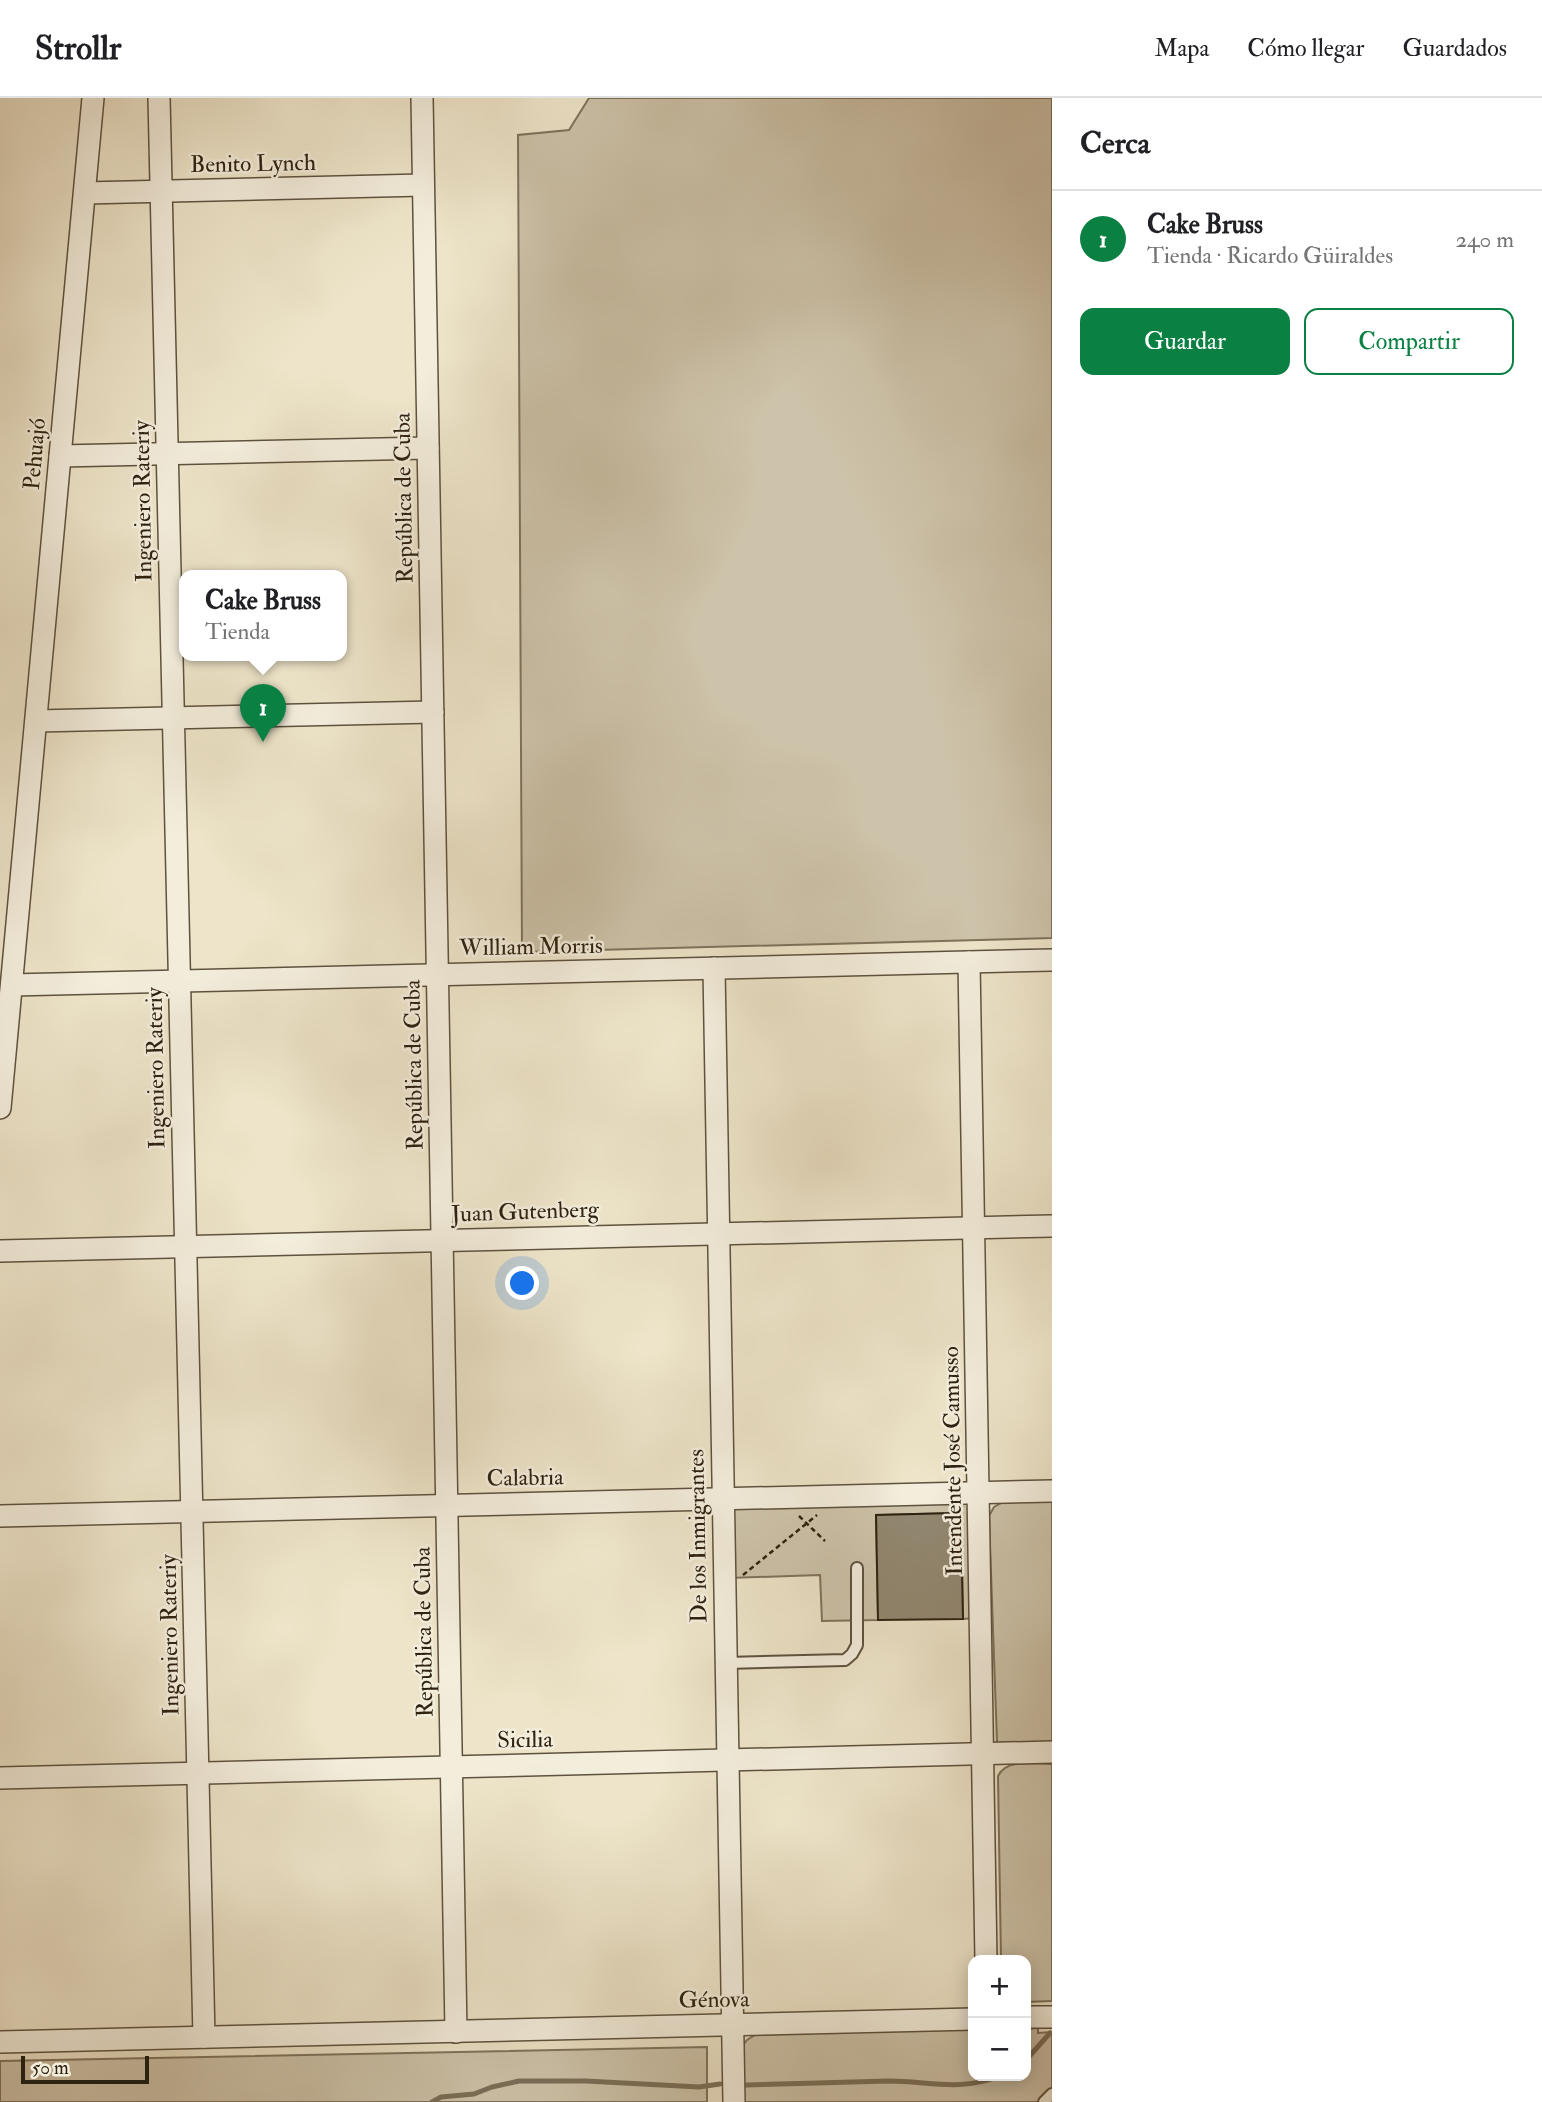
<!DOCTYPE html>
<html lang="es">
<head>
<meta charset="utf-8">
<style>
	:root { --surface:#fff; --page:#f2f2f2; --text:#202124; --muted:#757577; --line:#e0e0e0; --accent:#0b8043 }
	body { margin:0; font-family:"IM FELL Double Pica",serif; background:var(--page); color:var(--text) }
	.controls { position:absolute; right:21px; bottom:21px; display:grid; overflow:hidden; border-radius:14px; box-shadow:0 4px 18px #0003 }
	.controls button { width:63px; height:63px; display:grid; place-items:center; padding:0; border:0; border-bottom:2px solid var(--line); background:var(--surface); color:var(--text); font:35px sans-serif }
	.scale { position:absolute; left:21px; bottom:18px; width:128px; box-sizing:border-box; padding-left:7px; border:4px solid #2e2210; border-top:0; font-size:19px; line-height:24px; white-space:nowrap; color:#2e2210; -webkit-text-stroke:5px #f3eddc; paint-order:stroke }
	.you { position:absolute; left:523px; top:1186px; width:24px; height:24px; margin:-18px; border:5px solid #fff; border-radius:50%; background:#1a73e8; box-shadow:0 0 0 10px #1a73e833 }
	.badge { display:grid; place-items:center; width:46px; height:46px; border-radius:50%; background:var(--accent); color:#fff; font-size:23px; font-weight:700 }
	.pin { position:absolute; translate:-50% -58px; filter:drop-shadow(0 2px 4px #0008) }
	.pin::after { content:''; position:absolute; top:37px; width:24px; height:21px; background:inherit; clip-path:polygon(0 0,100% 0,50% 100%) }
	.popup { position:absolute; left:179px; top:472px; width:168px; height:91px; box-sizing:border-box; display:grid; place-content:center; border-radius:14px; background:var(--surface); filter:drop-shadow(0 2px 5px #0005); font-size:23px; white-space:nowrap; color:var(--muted) }
	.popup b { font-size:26px; color:var(--text) }
	.popup::after { content:''; position:absolute; left:50%; top:100%; margin-left:-14px; border:14px solid transparent; border-top-color:var(--surface) }
	.list { margin:0; padding:0; list-style:none }
	h2 { display:flex; justify-content:space-between; align-items:center; height:91px; margin:0; padding:0 28px; font-size:30px }
	h2 small { font-size:23px; font-weight:400; color:var(--muted) }
	.list li { display:grid; grid-template-columns:46px 1fr auto; gap:21px; align-items:center; box-sizing:border-box; height:98px; padding:0 28px; border-top:2px solid var(--line) }
	.list b { display:block; font-size:26px; white-space:nowrap }
	.list p { margin:0; font-size:23px; white-space:nowrap; color:var(--muted) }
	.list em { font-size:23px; font-style:normal; color:var(--muted) }
	.actions { display:flex; gap:14px; padding:21px 28px }
	.actions a { flex:1; padding:16px 0; border:2px solid var(--accent); border-radius:14px; text-align:center; font-size:24px; color:var(--accent) }
	.actions .main { background:var(--accent); color:#fff }
	.map { position:relative; flex:none; width:1052px; height:2004px; overflow:hidden }
	header { display:flex; align-items:center; gap:42px; box-sizing:border-box; height:98px; padding:0 35px; background:var(--surface); border-bottom:2px solid var(--line) }
	header strong { font-size:33px }
	nav { display:flex; gap:38px; margin-inline-start:auto; font-size:24px }
	main { display:flex }
	aside { flex:1; background:var(--surface) }
	.map>svg:first-child { display:block }
	.green { fill:#cdc3aa; stroke:#7e725d; stroke-width:2 }
	.lines { fill:none; stroke-linecap:round; stroke-linejoin:round }
	.stream { stroke:#7a6f59; stroke-width:5 }
	.building { fill:#918770; stroke:#2e2210; stroke-width:2 }
	.service-casing { stroke:#5e523e; stroke-width:14 }
	.minor-casing { stroke:#5e523e; stroke-width:24 }
	.path { stroke:#2e2210; stroke-width:2.5; stroke-dasharray:5 3.5; stroke-linecap:butt }
	.service { stroke:#f3eddc; stroke-width:10 }
	.minor { stroke:#f3eddc; stroke-width:21 }
	.labels { text-anchor:middle; stroke-width:5; stroke-linejoin:round; paint-order:stroke }
	.street-label { font-size:23px; fill:#2e2210; stroke:#f3eddc }
</style>
</head>
<body>
<header>
<strong>Strollr</strong>
<nav><a>Mapa</a><a>Cómo llegar</a><a>Guardados</a></nav>
</header>
<main>
<div class="map">
<svg width="1052" height="2004" viewBox="0 0 1052 2004">
	<rect width="100%" height="100%" fill="#ede4c9"/>
	<filter id="stains"><feTurbulence type="fractalNoise" baseFrequency=".00286" numOctaves="4"/><feColorMatrix values="0 0 0 0 .2 0 0 0 0 .09 0 0 0 0 .02 0 0 0 .5 -.17"/></filter>
	<radialGradient id="worn" r=".72"><stop offset=".6" stop-color="#630" stop-opacity="0"/><stop offset="1" stop-color="#630" stop-opacity=".3"/></radialGradient>
	<g class="green">
		<polygon points="589,0 1052,0 1052,840 522,854 518,37 569,32"/>
		<polygon points="1003,1404 1052,1404 1052,1648 1000,1649 997,1644 989,1418 994,1409"/>
		<polygon points="969,1405 977,1520 963,1521 961,1423 954,1415 876,1417 878,1522 822,1523 820,1477 729,1480 729,1414 735,1410"/>
		<path d="M1052 1666V1903L1026 1904V1862H1001L998 1678C1006 1660 1035 1666 1052 1666Z"/>
		<polygon points="969,1930 973,1931 973,1978 1026,1978 1026,1931 1038,1930 1038,1935 1052,1934 1052,2004 743,2004 742,1948 747,1942 755,1937"/>
		<polygon points="707,1949 707,2004 0,2004 0,1963"/>
	</g>
	<g class="lines">
		<g class="stream">
			<polyline points="1026,1962 1050,1935"/>
			<path d="M746 1987C793 1986 841 1984 888 1983 930 1983 958 1994 1000 1978"/>
			<polyline points="432,2004 441,1999 474,1996 492,1989 519,1983 586,1983 699,1989 720,1986"/>
		</g>
	</g>
	<polygon class="building" points="955,1415 961,1422 963,1521 878,1522 876,1417"/>
	<g class="lines">
		<defs>
			<g id="service">
				<polyline points="726,1565 845,1562 852,1556 857,1547 857,1470"/>
				<polyline points="1044,2004 1052,1996"/>
			</g>
			<g id="minor">
				<polyline points="159,0 204,1939"/>
				<polyline points="422,0 456,1934"/>
				<polyline points="85,95 423,87"/>
				<polyline points="60,358 428,350"/>
				<polyline points="36,623 433,614"/>
				<polyline points="969,864 986,1862"/>
				<polyline points="714,870 734,2004"/>
				<polyline points="12,887 1052,862"/>
				<polyline points="0,1010 93,0"/>
				<polyline points="0,1153 1052,1128"/>
				<polyline points="0,1418 1052,1393"/>
				<polyline points="0,1680 1052,1654"/>
				<polyline points="1026,1919 1052,1919"/>
				<polyline points="0,1944 973,1921"/>
			</g>
		</defs>
		<use href="#service" class="service-casing"/>
		<use href="#minor" class="minor-casing"/>
		<g class="path">
			<polyline points="799,1418 825,1443"/>
			<polyline points="743,1477 817,1417"/>
		</g>
		<use href="#service" class="service"/>
		<use href="#minor" class="minor"/>
	</g>
	<g class="labels">
		<g class="street-label">
			<text transform="translate(253 65) rotate(-1)" y="8">Benito Lynch</text>
			<text transform="translate(34 356) rotate(-85)" y="8">Pehuajó</text>
			<text transform="translate(403 400) rotate(-91)" y="8">República de Cuba</text>
			<text transform="translate(142 403) rotate(-91)" y="8">Ingeniero Rateriy</text>
			<text transform="translate(531 848) rotate(-1)" y="8">William Morris</text>
			<text transform="translate(413 967) rotate(-91)" y="8">República de Cuba</text>
			<text transform="translate(155 970) rotate(-91)" y="8">Ingeniero Rateriy</text>
			<text transform="translate(525 1113) rotate(-2)" y="8">Juan Gutenberg</text>
			<text transform="translate(952 1363) rotate(-91)" y="8">Intendente José Camusso</text>
			<text transform="translate(525 1379) rotate(-1)" y="8">Calabria</text>
			<text transform="translate(697 1438) rotate(-91)" y="8">De los Inmigrantes</text>
			<text transform="translate(423 1534) rotate(-91)" y="8">República de Cuba</text>
			<text transform="translate(169 1537) rotate(-91)" y="8">Ingeniero Rateriy</text>
			<text transform="translate(525 1641) rotate(-1)" y="8">Sicilia</text>
			<text transform="translate(714 1901) rotate(-1)" y="8">Génova</text>
		</g>
	</g>
	<rect width="100%" height="100%" filter="url(#stains)"/>
	<rect width="100%" height="100%" fill="url(#worn)"/>
</svg>
<div class="controls">
<button>+</button>
<button>−</button>
</div>
<div class="scale">50 m</div>
<div class="you"></div>
<div class="pin badge" style="left:263px;top:644px">1</div>
<div class="popup"><b>Cake Bruss</b>Tienda</div>
</div>
<aside>
<h2>Cerca<small></small></h2>
<ul class="list">
<li><span class="badge">1</span><div><b>Cake Bruss</b><p>Tienda · Ricardo Güiraldes</p></div><em>240 m</em></li>
</ul>
<div class="actions"><a class="main">Guardar</a><a>Compartir</a></div>
</aside>
</main>
</body>
</html>
